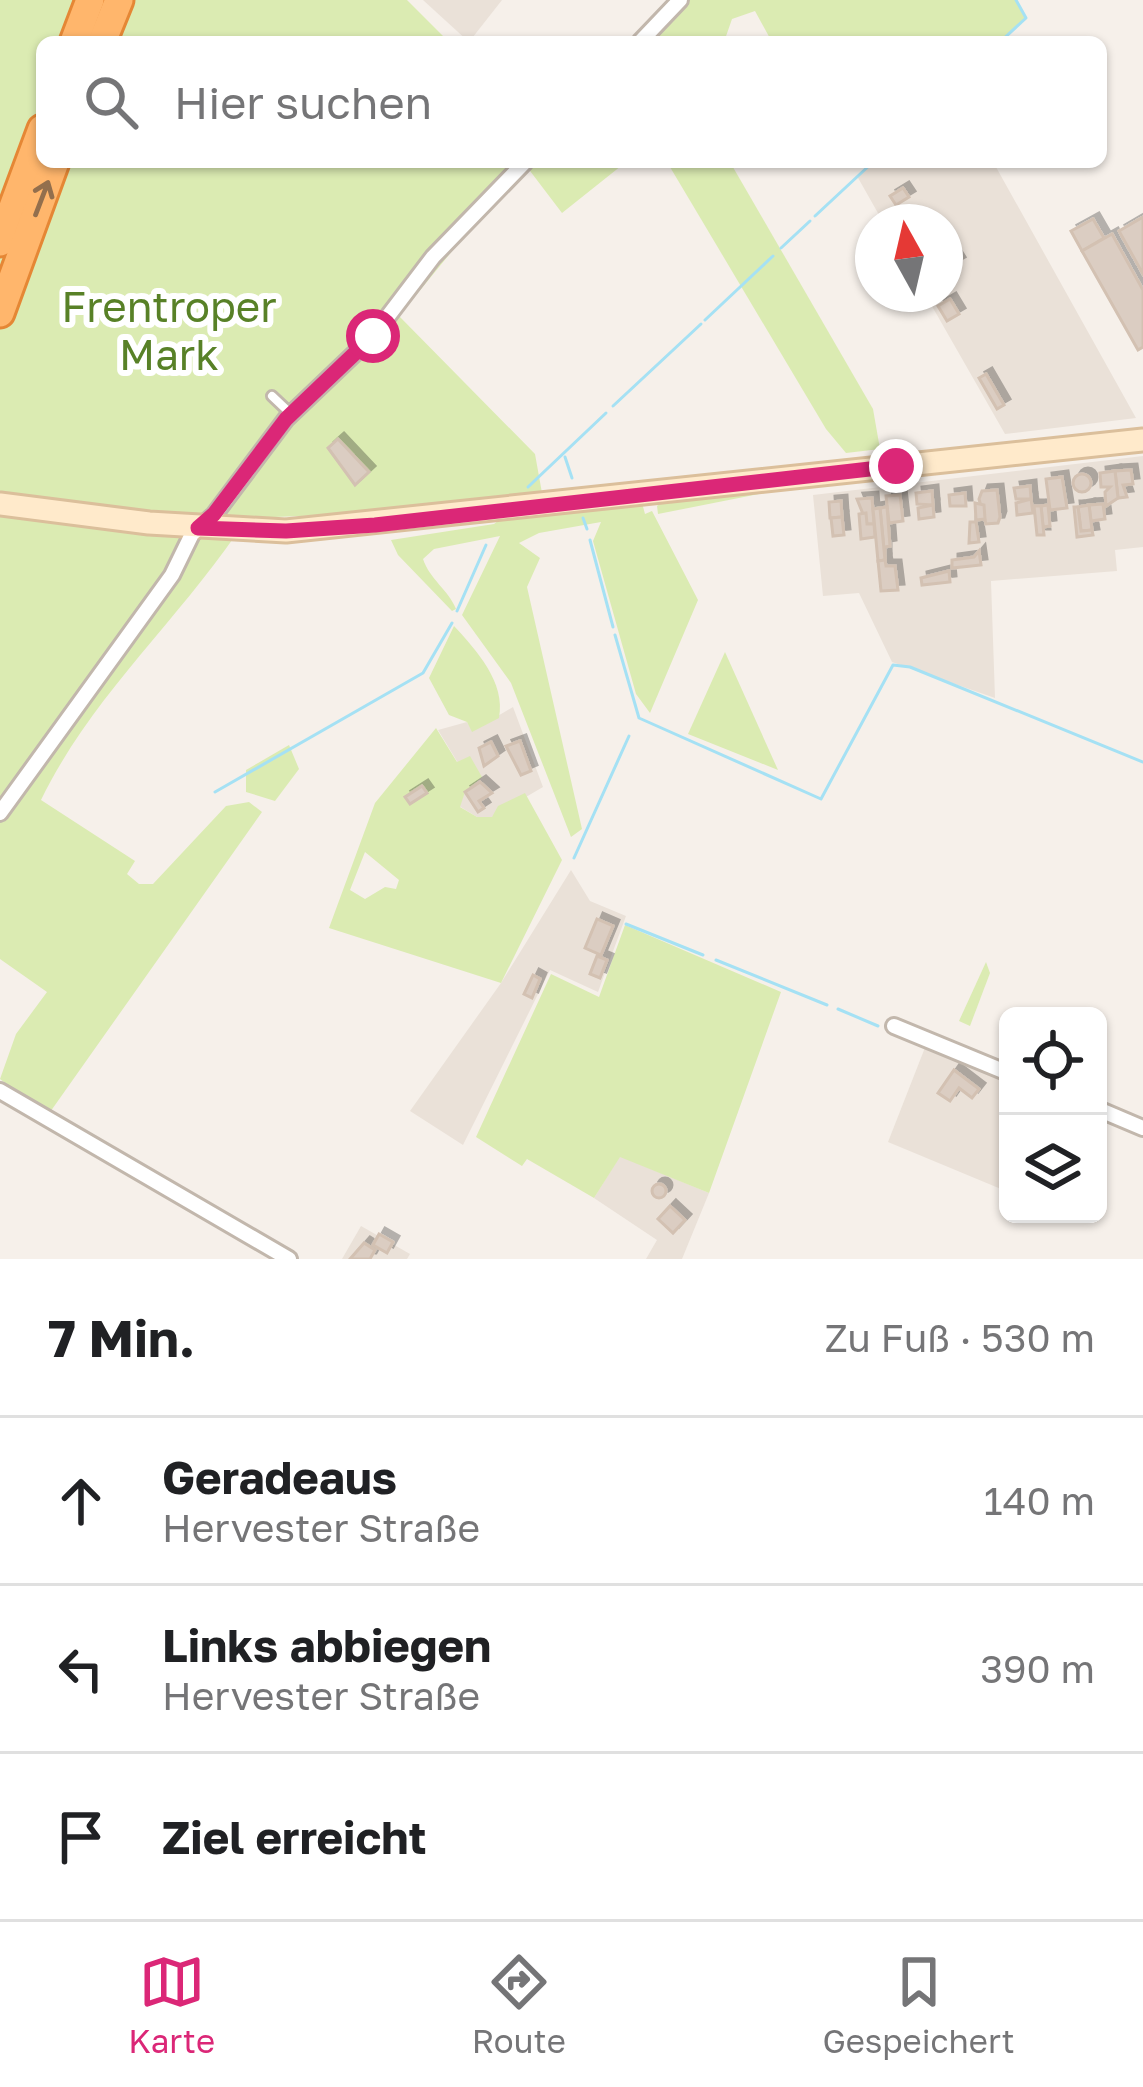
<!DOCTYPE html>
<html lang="de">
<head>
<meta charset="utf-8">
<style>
	:root { --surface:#fff; --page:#f6f6f6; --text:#202124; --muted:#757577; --line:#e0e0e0; --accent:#db2777 }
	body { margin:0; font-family:"Golos Text",sans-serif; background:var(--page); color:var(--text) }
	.controls { position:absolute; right:36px; bottom:36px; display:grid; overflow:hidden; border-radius:18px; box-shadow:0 3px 9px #0004 }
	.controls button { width:108px; height:108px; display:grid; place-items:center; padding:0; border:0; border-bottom:3px solid var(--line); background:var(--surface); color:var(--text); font:60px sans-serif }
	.compass { position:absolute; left:855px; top:204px; width:108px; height:108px; border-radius:50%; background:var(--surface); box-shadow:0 3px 9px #0004; rotate:352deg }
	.stop { position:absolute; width:36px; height:36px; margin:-27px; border:9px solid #db2777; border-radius:50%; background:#fff }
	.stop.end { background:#db2777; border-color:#fff; box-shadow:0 3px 12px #0008 }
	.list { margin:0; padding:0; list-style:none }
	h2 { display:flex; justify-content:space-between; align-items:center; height:156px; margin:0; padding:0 48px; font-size:51px }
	h2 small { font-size:39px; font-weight:400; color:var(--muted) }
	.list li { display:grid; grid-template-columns:78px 1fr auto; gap:36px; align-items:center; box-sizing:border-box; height:168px; padding:0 48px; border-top:3px solid var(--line) }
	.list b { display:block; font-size:45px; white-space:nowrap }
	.list p { margin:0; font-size:39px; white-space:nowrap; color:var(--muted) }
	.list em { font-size:39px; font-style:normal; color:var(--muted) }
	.icon { flex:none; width:66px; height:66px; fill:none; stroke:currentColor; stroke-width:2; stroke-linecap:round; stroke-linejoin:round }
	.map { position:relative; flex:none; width:1143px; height:1259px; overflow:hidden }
	.search { position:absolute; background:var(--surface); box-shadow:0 3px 9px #0004; left:36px; right:36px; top:36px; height:132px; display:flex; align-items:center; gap:30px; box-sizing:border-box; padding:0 42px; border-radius:18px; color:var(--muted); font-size:45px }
	.sheet { height:660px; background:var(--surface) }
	nav { display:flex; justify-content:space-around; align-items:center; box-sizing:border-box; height:168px; border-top:3px solid var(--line); background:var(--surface); font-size:33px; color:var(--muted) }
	nav a { display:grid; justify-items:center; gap:6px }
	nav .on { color:var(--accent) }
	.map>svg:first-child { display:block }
	.residential { fill:#eae1d8 }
	.green { fill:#dbebb2; fill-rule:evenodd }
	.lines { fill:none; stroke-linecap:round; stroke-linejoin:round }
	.stream { stroke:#a5e1f4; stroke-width:3 }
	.building { fill:#dbcdc2; stroke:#d3c1b2; stroke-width:3; filter:url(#shadow) }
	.service-casing { stroke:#c2b7ac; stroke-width:14 }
	.minor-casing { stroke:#c2b7ac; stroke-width:20 }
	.secondary-casing { stroke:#dbbf9b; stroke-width:27 }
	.motorway-casing { stroke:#e58735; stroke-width:33 }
	.service { stroke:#fff; stroke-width:8 }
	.minor { stroke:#fff; stroke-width:14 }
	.secondary { stroke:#ffeacb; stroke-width:21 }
	.motorway { stroke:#ffb66c; stroke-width:27 }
	.oneway { stroke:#936f4d }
	.route { stroke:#db2777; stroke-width:15 }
	.labels { text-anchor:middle; stroke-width:12; stroke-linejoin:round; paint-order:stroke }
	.park-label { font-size:42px; fill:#588127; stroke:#fff }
</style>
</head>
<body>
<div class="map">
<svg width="1143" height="1259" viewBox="0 0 1143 1259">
	<defs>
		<filter id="shadow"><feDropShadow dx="6" dy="-6" stdDeviation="0" flood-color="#0004"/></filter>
	</defs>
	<rect width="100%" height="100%" fill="#f6f0ea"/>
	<g class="residential">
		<polygon points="423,0 502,0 469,42"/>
		<polygon points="873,162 1002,162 996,167 1136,418 1005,434 925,294 945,294 945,222 883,222 857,176"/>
		<polygon points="1143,456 1143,547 1115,550 1117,571 991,581 995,698 892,662 859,593 823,596 813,495"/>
		<polygon points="513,707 543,787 492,817 477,817 459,806 465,792 458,763 438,730 467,722 472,731"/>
		<polygon points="571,870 590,901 626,916 598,992 550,970 463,1145 410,1111 501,983"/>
		<polygon points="926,1045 1008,1077 1008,1172 1001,1189 888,1142"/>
		<polygon points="620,1156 709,1193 682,1259 646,1259 657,1240 594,1198"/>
		<polygon points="361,1226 410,1254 407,1259 342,1259"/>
	</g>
	<g class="green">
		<path d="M0 0H407L449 42H42V162H626L562 213 524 163 399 316 535 454 542 493 356 514 247 518C183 617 93 693 41 800L135 861 127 874 139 884H153L226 806 249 802 262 812 48 1115 0 1079 16 1034 47 992 0 959Z"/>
		<polygon points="680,0 1016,0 1026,18 1000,42 772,42 755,11 732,19 724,42 641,42"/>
		<polygon points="667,162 730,162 873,409 880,449 846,453 826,429"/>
		<polygon points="800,486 658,514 657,506 665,500"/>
		<path d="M642 503 645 514 652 511 698 600 650 713 636 694 593 541 601 522 539 533 519 543 540 558 527 587 582 829 571 837 511 683 462 615 500 536 434 549 423 559C430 580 448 589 456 609L452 611 398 555 391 540 494 524 502 518Z"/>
		<path d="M454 626C476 650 506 682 499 718L472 732 467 722 449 715 429 678Z"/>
		<polygon points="725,652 778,770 688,734"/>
		<path d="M436 728 457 762 470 756 482 777 465 792 460 807 477 817H492L498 806 525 793 562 860 501 983 329 928 375 803ZM365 852 399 880 396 889 385 887 365 899 350 890Z"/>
		<polygon points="289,745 299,769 275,801 246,792 246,770"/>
		<polygon points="625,925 781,992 709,1193 620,1157 594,1198 527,1159 522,1166 476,1137 551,974 599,997"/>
		<polygon points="986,962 990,973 970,1026 959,1021"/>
	</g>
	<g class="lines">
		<g class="stream">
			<polyline points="1000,42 1026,18 1016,0"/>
			<polyline points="815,216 873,162"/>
			<polyline points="781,248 810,221"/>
			<polyline points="705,320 773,256"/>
			<polyline points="613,406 701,324"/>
			<polyline points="565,457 572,478"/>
			<polyline points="528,487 606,413"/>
			<polyline points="583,518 587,529"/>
			<polyline points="590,540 613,627"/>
			<polyline points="457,611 486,545"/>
			<polyline points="615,635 639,718 821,799 893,665 910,667 1143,762"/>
			<polyline points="215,792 423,673 452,623"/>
			<polyline points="574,858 629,736"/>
			<polyline points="626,924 703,955"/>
			<polyline points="716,960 827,1005"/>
			<polyline points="838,1009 878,1026"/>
		</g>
	</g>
	<g class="building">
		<polygon points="903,188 909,197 896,205 890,196"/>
		<polygon points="1143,217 1143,274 1119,231"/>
		<polygon points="1093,219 1104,238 1082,251 1071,231"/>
		<polygon points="1112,234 1143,290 1143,347 1138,350 1082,251"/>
		<polygon points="951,250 959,263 945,271 945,254"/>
		<polygon points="950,299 959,314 947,321 938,306"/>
		<polygon points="986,374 1004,405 997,409 979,378"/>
		<polygon points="338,439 369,472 355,485 328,448"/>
		<polygon points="1131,470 1133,484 1123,485 1127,497 1118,498 1115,471"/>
		<polygon points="1115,471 1118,498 1106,506 1105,492 1110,487 1101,487 1100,473"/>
		<circle cx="1082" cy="483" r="9"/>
		<polygon points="1062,477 1067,508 1050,510 1046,479"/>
		<polygon points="1030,486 1031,499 1016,499 1014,488"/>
		<polygon points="997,490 1000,517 998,523 986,524 979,499 982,491"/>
		<polygon points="932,491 933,505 917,504 916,493"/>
		<polygon points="965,493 966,506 950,506 949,495"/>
		<polygon points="900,495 903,521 889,523 886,496"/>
		<polygon points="872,498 874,524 867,524 857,499"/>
		<polygon points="1031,499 1033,513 1017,515 1016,503"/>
		<polygon points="841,501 842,517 830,518 829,502"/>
		<polygon points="975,503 984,505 985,519 976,520"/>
		<polygon points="1103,504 1105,519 1091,521 1089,505"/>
		<polygon points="933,505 934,517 919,519 918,508"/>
		<polygon points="1048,505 1050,526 1043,527 1041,506"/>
		<polygon points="1089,505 1092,530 1081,531 1078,507"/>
		<polygon points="1034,506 1041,506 1044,535 1037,535"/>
		<polygon points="887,507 890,546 885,547 885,560 880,508"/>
		<polygon points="1074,507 1078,507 1081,531 1092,530 1093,535 1077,537"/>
		<polygon points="880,508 885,560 878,561 873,509"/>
		<polygon points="866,513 867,524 874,524 875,537 861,539 859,514"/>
		<polygon points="842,517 844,535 833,536 831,518"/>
		<polygon points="970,522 976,522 979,542 969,543"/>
		<polygon points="979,551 981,565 952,568 952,560 974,557"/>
		<polygon points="885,560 886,566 895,566 898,590 881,591 878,561"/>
		<polygon points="949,571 950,582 922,585 921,578"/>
		<polygon points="520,741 531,771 521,775 506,746"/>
		<polygon points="491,742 498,756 484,766 479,748"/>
		<polygon points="480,782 492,793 479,801 484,808 478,812 465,792"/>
		<polygon points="422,786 427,793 410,804 405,797"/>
		<polygon points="597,919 613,926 601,955 585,948"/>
		<polygon points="597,956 607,960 600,978 590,974"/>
		<polygon points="533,975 540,979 532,998 524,994"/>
		<polygon points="954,1070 979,1089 972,1098 959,1088 950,1101 938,1093"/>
		<circle cx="659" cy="1191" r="7"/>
		<polygon points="670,1206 685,1220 673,1233 658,1219"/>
		<polygon points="379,1234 393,1242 387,1253 373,1245"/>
		<polygon points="364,1243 375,1250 370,1259 350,1259"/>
	</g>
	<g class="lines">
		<defs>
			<polyline id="service" points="272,396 290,413"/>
			<g id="minor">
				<polyline points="640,42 680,0"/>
				<polyline points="0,813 172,575 192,534 214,515 286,419 373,336 433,257 525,162"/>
				<polyline points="894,1026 1008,1073"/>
				<polyline points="0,1091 289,1259"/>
				<polyline points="1098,1109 1143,1128"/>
			</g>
			<polyline id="secondary" points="0,504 149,523 286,531 1143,440"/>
			<g id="motorway">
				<polyline points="74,42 90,0"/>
				<polyline points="102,42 119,0"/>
				<polyline points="0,242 42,129"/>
				<polyline points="0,313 55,162"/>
			</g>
		</defs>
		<use href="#service" class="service-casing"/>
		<use href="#minor" class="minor-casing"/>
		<use href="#secondary" class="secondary-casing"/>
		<use href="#motorway" class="motorway-casing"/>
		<use href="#service" class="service"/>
		<use href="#minor" class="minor"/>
		<use href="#secondary" class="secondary"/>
		<use href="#motorway" class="motorway"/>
	</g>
	<defs><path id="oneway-shaft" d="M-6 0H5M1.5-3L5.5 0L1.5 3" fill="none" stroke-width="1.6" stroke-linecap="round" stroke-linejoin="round" transform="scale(3)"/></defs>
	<use class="oneway" href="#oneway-shaft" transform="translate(42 198) rotate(-69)"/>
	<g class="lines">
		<polyline class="route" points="373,336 286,419 214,514 198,528 286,531 375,525 896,466"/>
	</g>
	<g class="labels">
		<g class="park-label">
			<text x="169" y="322">Frentroper<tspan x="169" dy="48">Mark</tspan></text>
		</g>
	</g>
</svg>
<div class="controls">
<button><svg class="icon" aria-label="locate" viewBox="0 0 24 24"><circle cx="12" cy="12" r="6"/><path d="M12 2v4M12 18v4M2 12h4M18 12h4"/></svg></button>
<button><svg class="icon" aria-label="layers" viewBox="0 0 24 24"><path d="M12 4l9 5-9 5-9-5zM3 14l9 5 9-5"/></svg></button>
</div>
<svg class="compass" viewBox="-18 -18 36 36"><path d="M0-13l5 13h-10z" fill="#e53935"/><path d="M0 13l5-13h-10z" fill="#757577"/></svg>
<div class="stop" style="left:373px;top:336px"></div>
<div class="stop end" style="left:896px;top:466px"></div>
<div class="search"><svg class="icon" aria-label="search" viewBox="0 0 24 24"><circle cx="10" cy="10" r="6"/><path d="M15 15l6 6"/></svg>Hier suchen</div>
</div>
<section class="sheet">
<h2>7 Min.<small>Zu Fuß · 530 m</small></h2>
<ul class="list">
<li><svg class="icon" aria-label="ahead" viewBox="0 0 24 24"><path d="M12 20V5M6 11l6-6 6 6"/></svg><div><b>Geradeaus</b><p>Hervester Straße</p></div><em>140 m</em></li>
<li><svg class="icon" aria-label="left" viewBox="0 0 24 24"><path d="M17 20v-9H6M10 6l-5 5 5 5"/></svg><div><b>Links abbiegen</b><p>Hervester Straße</p></div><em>390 m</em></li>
<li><svg class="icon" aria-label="arrive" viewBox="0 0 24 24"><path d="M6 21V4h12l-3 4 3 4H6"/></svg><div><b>Ziel erreicht</b></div></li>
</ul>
</section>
<nav>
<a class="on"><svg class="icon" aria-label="map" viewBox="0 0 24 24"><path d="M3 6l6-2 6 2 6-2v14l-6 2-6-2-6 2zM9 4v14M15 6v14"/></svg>Karte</a>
<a><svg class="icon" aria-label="directions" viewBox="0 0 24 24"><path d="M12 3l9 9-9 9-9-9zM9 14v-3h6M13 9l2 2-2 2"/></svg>Route</a>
<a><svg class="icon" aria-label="saved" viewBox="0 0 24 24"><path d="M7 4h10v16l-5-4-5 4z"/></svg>Gespeichert</a>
</nav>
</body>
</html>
